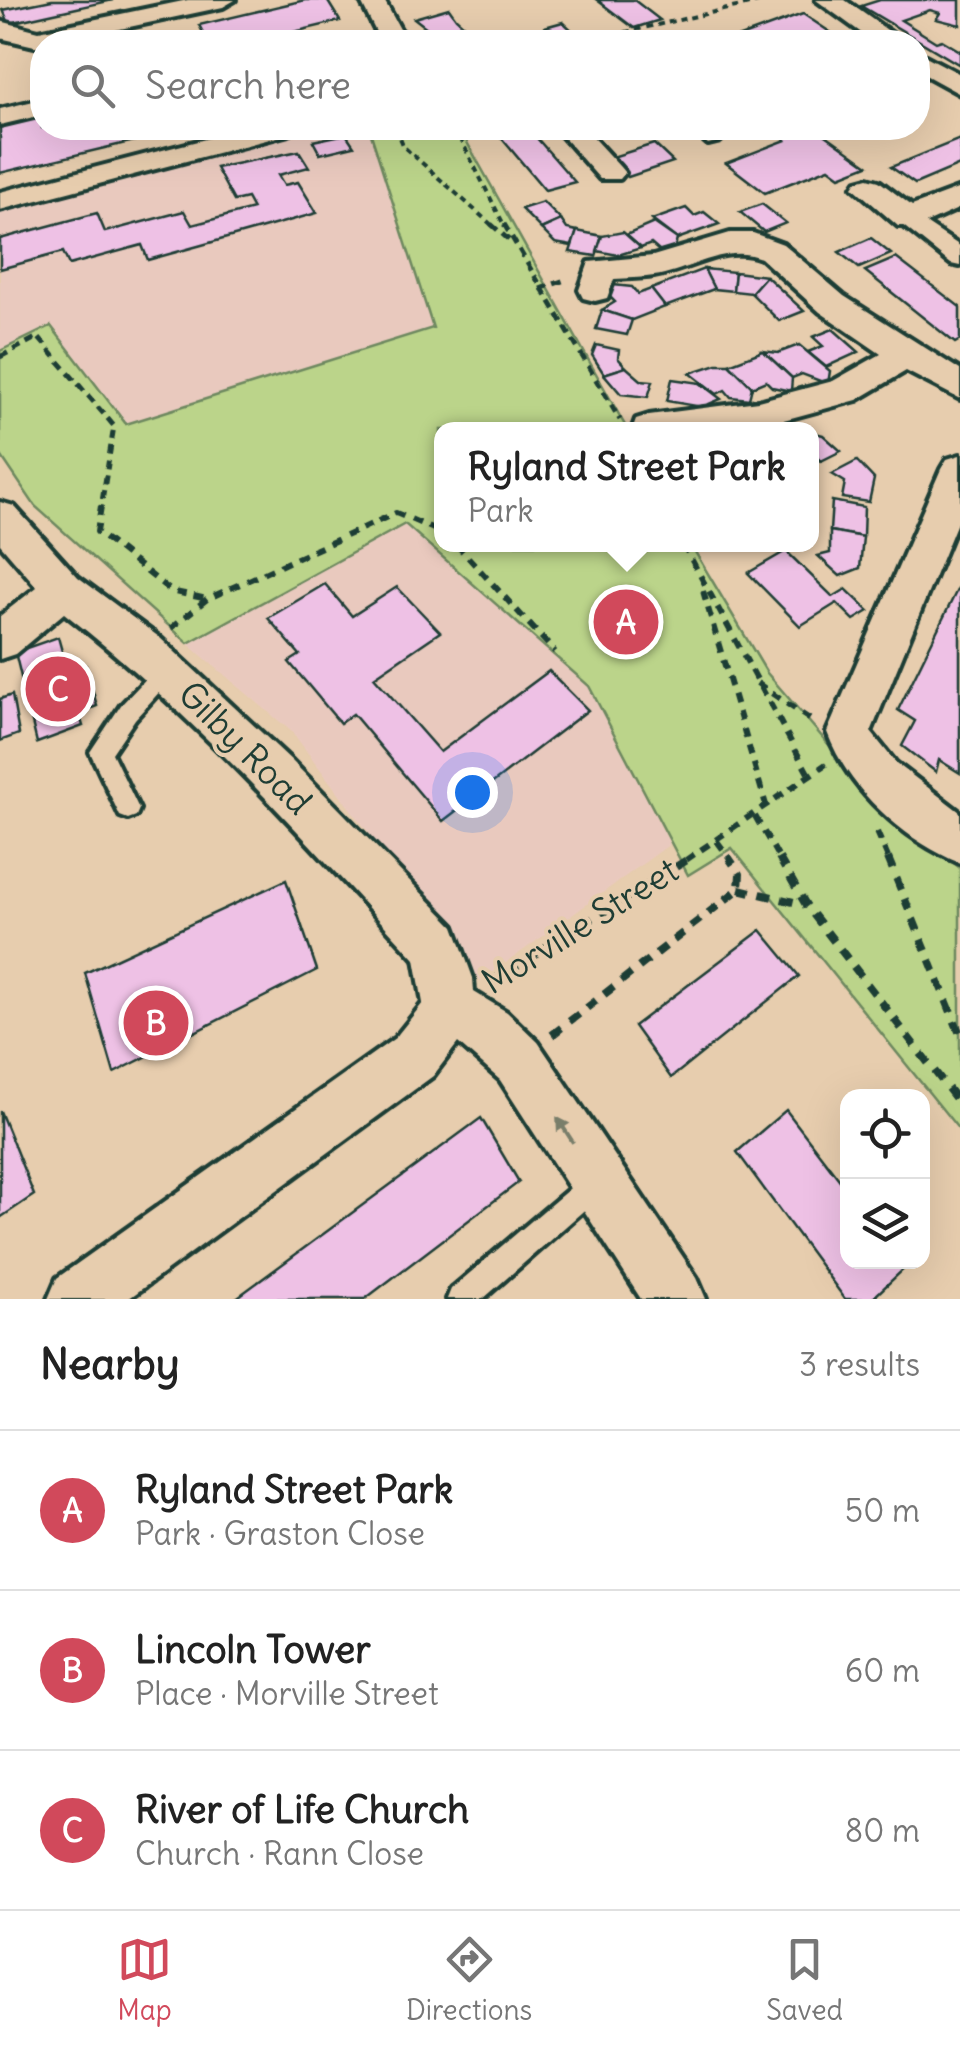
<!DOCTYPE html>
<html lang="en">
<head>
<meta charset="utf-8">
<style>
	:root { --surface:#fff; --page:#f2f2f2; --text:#222; --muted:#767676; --line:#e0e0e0; --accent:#d1495b }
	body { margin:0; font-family:Delius,sans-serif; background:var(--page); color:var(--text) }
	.controls { position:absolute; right:30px; bottom:30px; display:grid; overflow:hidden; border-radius:20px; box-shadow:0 10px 40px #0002 }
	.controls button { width:90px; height:90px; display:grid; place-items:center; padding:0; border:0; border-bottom:2px solid var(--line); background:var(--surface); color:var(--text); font:50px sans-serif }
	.you { position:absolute; left:472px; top:792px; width:35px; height:35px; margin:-25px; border:8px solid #fff; border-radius:50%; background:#1a73e8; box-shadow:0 0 0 15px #1a73e833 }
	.badge { display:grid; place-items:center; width:65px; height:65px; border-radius:50%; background:var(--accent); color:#fff; font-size:32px; font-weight:700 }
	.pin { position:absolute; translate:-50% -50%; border:5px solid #fff; box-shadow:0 2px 10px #0006 }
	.popup { position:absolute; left:434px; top:422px; width:385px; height:130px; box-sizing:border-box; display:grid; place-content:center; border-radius:20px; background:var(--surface); filter:drop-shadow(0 2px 8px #0005); font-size:32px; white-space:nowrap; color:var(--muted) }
	.popup b { font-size:38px; color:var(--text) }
	.popup::after { content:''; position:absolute; left:50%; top:100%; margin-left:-20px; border:20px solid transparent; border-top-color:var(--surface) }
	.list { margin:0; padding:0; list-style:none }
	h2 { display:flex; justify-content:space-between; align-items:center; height:130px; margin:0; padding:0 40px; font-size:42px }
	h2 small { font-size:32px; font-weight:400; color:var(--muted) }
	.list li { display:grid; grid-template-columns:65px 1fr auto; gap:30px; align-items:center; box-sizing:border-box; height:160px; padding:0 40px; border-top:2px solid var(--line) }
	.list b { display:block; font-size:38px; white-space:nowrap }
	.list p { margin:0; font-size:32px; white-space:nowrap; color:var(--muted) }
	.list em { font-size:32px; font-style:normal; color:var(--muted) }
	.icon { flex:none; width:55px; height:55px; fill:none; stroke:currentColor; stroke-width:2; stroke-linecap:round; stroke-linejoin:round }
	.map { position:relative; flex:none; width:960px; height:1299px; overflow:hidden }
	.search { position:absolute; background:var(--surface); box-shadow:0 10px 40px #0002; left:30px; right:30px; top:30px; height:110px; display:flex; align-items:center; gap:25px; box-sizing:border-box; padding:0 35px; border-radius:40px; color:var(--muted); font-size:38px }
	.sheet { height:610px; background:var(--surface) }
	nav { display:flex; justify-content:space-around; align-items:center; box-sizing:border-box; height:140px; border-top:2px solid var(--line); background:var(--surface); font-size:28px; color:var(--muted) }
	nav a { display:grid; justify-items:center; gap:5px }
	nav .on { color:var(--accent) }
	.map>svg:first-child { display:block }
	.built { fill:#e9c9be }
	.green { fill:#bbd48a; stroke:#6d885f; stroke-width:2.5 }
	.building { fill:#eec1e5; stroke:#1f3d34; stroke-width:2.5 }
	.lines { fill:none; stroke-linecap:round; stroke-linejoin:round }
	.service-casing { stroke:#1f3d34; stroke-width:8 }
	.pedestrian-casing { stroke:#1f3d34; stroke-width:8 }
	.minor-casing { stroke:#1f3d34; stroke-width:8 }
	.path-far3 { stroke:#1f3d34; stroke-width:4; stroke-dasharray:6 5; stroke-linecap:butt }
	.path-far2 { stroke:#1f3d34; stroke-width:5; stroke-dasharray:9 6; stroke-linecap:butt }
	.path-far1 { stroke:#1f3d34; stroke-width:6; stroke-dasharray:10 8; stroke-linecap:butt }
	.path { stroke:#1f3d34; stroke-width:8; stroke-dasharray:12 10; stroke-linecap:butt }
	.service { fill:#e7cdae; fill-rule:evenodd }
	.pedestrian { fill:#e7cdae; fill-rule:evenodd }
	.minor { fill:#e7cdae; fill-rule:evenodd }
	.oneway { fill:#797e6b }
	.labels { text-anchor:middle; stroke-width:8; stroke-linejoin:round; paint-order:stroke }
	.street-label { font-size:35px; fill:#1f3d34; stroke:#e7cdae }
</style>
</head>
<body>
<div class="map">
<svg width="960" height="1299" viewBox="0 0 960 1299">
	<rect width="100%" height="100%" fill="#e7cdae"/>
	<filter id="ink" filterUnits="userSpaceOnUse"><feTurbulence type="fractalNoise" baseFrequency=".01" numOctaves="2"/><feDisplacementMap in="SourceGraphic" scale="20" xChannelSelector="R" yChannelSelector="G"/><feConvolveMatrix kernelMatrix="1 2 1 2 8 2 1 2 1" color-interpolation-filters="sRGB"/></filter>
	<g filter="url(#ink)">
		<g class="built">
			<polygon points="326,128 369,128 434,328 126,425 52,326 0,351 0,210"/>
			<polygon points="405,524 589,686 670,844 481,981 292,732 188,644"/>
		</g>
		<polygon class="green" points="369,128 459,128 627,429 441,430 441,544 691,545 767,673 880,804 960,868 960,1131 732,848 688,875 589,686 405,524 188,643 35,506 0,454 0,351 51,326 126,424 433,328"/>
		<g class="building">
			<polygon points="52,0 113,0 9,23 3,10"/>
			<polygon points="305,0 327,0 340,21 252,42 218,42 214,37 206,38 199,25"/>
			<polygon points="597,0 634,0 660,20 634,28"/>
			<polygon points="880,0 960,0 960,25 936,19 940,13 930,10 901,20 936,42 942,40 960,51 960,65 861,6"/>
			<polygon points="449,8 456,18 483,42 445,42 414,18"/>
			<polygon points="803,14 830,32 791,42 726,42"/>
			<polygon points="563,22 577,35 551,42 507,42 549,31 545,27"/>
			<polygon points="42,116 42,128 189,128 0,173 0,126"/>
			<polygon points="493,128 528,128 575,182 545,190"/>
			<polygon points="816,128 868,165 840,176 829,168 765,193 726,163 786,140 781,135"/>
			<polygon points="346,134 354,146 320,154 313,141"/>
			<polygon points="960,139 960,165 915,184 891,167"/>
			<polygon points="654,144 673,162 628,177 609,158"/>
			<polygon points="299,151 309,167 278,175 284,185 298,182 317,213 148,260 142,245 69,265 63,252 0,269 0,239 97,213 105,232 184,211 192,225 253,209 247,198 234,201 216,168"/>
			<polygon points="543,202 561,220 541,229 521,209"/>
			<polygon points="762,204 786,223 764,232 740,212"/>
			<polygon points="686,208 694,216 704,212 719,224 677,239 652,220"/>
			<polygon points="561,220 567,229 577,231 572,246 555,243 541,229"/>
			<polygon points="654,223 677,239 674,252 659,251 651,244 641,248 626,235"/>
			<polygon points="577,231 602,236 596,256 570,252"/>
			<polygon points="623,232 641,248 618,255 597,251 602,236"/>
			<polygon points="871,238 891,254 859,268 839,252"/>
			<polygon points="896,258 960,307 960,340 955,343 865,271"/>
			<polygon points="704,269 735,272 733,291 714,289"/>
			<polygon points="704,269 714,289 665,307 651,289"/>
			<polygon points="735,272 766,276 751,293 733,291"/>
			<polygon points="766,276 804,311 779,321 751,293"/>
			<polygon points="613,285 632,287 638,294 651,289 665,307 632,320 602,310 615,302 610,297"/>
			<polygon points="602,310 632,320 627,335 596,329"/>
			<polygon points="833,329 859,352 826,367 808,352 823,346 813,337"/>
			<polygon points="596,345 619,350 618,358 626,367 604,374 592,355"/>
			<polygon points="799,345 830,371 828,384 802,374 792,378 763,351 778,353"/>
			<polygon points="763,351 792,378 791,391 772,387 766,381 752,387 729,364"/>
			<polygon points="717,364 729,364 752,387 749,399 731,397 725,390 717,394 690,373"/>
			<polygon points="626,367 641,380 653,381 648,397 621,394 604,374"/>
			<polygon points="672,379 700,383 721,399 702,407 667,401"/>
			<polygon points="811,432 823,435 841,451 821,461 811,452"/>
			<polygon points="857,461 874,479 869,502 842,498 845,482 832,474"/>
			<polygon points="832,501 864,507 863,537 830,531"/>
			<polygon points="830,531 863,537 860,568 840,576 818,556 830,553"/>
			<polygon points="786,551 833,597 846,589 869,611 854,620 837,603 800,626 748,573"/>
			<polygon points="325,584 352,616 397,587 440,632 374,677 440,752 549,671 588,710 443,821 353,714 340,723 289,662 300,655 268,618"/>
			<polygon points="960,584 960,773 939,760 936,772 902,746 915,721 898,710"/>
			<polygon points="58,637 68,673 86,666 97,706 79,713 83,726 37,743 15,652"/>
			<polygon points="12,695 19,734 0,741 0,699"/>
			<polygon points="286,880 317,970 114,1073 85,973"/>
			<polygon points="761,930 799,976 671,1078 634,1026"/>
			<polygon points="786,1110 848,1191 848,1262 902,1262 906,1267 872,1299 845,1299 737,1152"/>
			<polygon points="0,1111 34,1195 0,1218"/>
			<polygon points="481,1118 519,1182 365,1299 235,1299"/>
		</g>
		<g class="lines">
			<defs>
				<g id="service">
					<polygon points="690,128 705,128 720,141 708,144"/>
					<polygon points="166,662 173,665 176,671 173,677 135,719 112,753 139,809 136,816 128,819 120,816 90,752 121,705 159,665"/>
					<polygon points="597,1169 606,1173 610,1182 606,1191 483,1299 447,1299 451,1289 588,1173"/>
				</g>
				<polygon id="pedestrian" points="909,212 960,246 960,266 951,264 901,224 897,219 901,214"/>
				<g id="minor">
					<polygon points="188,0 235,0 223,7 59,42 42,42 39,47 0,38 0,21 39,31"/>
					<polygon points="360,0 384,0 407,42 381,42"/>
					<polygon points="816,0 845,0 904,42 874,42"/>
					<polygon points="918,52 960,74 960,94 918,71"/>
					<polygon points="42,99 42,115 0,125 0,109"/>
					<polygon points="248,128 293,128 289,134 0,210 0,192"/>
					<polygon points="555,128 584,128 620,167 625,173 620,179 600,179"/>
					<polygon points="868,178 879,181 912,206 960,188 960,208 920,226 898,226 853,187 857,181"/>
					<path d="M730 233H753L783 244 844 296 960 370V399L906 371 857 400 758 427 632 430 636 419 649 415 758 401 833 381 881 354 820 312 761 258C725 243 689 271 654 276 641 278 627 278 614 279L607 298 595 301 583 298 579 290 589 262 653 256Z"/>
					<path d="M960 455V515L871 732 896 763 960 812V863C903 840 848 789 827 732L941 469 947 459Z"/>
					<path d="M0 502 14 506 78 577 159 637 292 761 454 926 473 978 474 992 507 1012 538 1042 697 1278 706 1299H641L500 1080 458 1043 433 1076 128 1299H48L57 1278 395 1038 423 1003 415 959C304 838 194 714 64 613L15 654 0 659V616L37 587 0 544Z"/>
				</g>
			</defs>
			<use href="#service" class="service-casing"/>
			<use href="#pedestrian" class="pedestrian-casing"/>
			<use href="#minor" class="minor-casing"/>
			<g class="path-far3">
				<polyline points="582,42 767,0"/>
				<polyline points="396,128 404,147 494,227"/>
				<polyline points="455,128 505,227"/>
			</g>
			<g class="path-far2">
				<polyline points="491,224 510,241"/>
				<polyline points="504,224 620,420"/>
				<polyline points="540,289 565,280"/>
				<polyline points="0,357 38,337 114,426 101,508"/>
			</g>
			<g class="path-far1">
				<polyline points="101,506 97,532 171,591 207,599"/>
				<polyline points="456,544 555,652"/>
				<polyline points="683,544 808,773"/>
				<polyline points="703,591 766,805"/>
				<polyline points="171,628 207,599 396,513 441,532"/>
				<polyline points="757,683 815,723"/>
				<polyline points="755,816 780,860"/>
				<polyline points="877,832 889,860"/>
				<polyline points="717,841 731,860"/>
				<polyline points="686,860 826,764"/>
			</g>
			<g class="path">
				<polyline points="779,858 806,905 960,1104"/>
				<polyline points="888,858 960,1034"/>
				<polyline points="739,889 806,905"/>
				<polyline points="489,983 690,858"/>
				<polyline points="552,1035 739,889 740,874 729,858"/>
			</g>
			<use href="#service" class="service"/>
			<use href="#pedestrian" class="pedestrian"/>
			<use href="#minor" class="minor"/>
		</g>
		<defs><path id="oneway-solid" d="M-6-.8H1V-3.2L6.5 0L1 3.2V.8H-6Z" transform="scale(2.5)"/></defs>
		<use class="oneway" href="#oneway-solid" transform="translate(565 1130) rotate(-123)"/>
	</g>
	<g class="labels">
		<g class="street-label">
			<text transform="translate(245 748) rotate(45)" y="12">Gilby Road</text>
			<text transform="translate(580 926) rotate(-32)" y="12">Morville Street</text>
		</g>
	</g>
</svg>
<div class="controls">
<button><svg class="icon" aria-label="locate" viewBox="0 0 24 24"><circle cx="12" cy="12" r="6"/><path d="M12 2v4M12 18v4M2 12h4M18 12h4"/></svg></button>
<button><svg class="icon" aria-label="layers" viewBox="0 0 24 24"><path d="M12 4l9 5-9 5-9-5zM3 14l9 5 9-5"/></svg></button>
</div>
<div class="you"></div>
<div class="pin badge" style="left:626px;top:622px">A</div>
<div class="popup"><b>Ryland Street Park</b>Park</div>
<div class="pin badge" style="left:156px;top:1023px">B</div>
<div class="pin badge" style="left:58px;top:689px">C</div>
<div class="search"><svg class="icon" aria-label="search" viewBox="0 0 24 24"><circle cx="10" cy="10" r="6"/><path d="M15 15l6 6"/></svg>Search here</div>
</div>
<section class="sheet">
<h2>Nearby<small>3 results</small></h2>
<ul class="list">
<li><span class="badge">A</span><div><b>Ryland Street Park</b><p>Park · Graston Close</p></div><em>50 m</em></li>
<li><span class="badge">B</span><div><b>Lincoln Tower</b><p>Place · Morville Street</p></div><em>60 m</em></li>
<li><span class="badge">C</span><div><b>River of Life Church</b><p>Church · Rann Close</p></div><em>80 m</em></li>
</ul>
</section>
<nav>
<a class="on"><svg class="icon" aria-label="map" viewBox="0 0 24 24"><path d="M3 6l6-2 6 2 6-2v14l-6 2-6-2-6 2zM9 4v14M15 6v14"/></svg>Map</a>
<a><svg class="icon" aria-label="directions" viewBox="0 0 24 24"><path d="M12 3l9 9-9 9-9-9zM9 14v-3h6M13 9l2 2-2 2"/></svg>Directions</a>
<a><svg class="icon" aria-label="saved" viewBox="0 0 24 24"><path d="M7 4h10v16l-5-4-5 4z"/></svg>Saved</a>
</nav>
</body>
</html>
